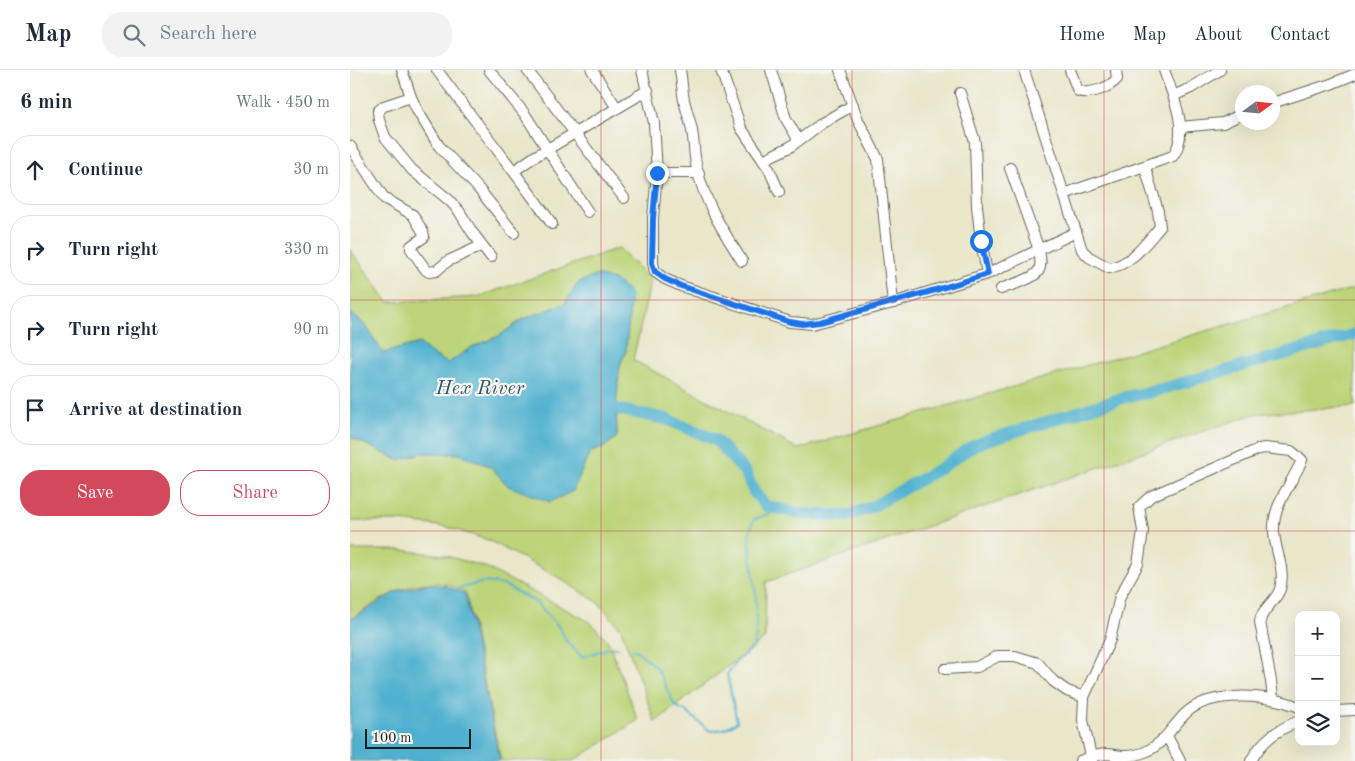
<!DOCTYPE html>
<html lang="en">
<head>
<meta charset="utf-8">
<style>
	:root { --surface:#fff; --page:#f2f2f3; --text:#1f2937; --muted:#747a83; --line:#e0e1e3; --accent:#d1495b }
	body { margin:0; font-family:"Old Standard TT",serif; background:var(--page); color:var(--text) }
	.controls { position:absolute; right:15px; bottom:15px; display:grid; overflow:hidden; border-radius:10px; box-shadow:0 5px 20px #0002 }
	.controls button { width:45px; height:45px; display:grid; place-items:center; padding:0; border:0; border-bottom:1px solid var(--line); background:var(--surface); color:var(--text); font:25px sans-serif }
	.compass { position:absolute; left:885px; top:15px; width:45px; height:45px; border-radius:50%; background:var(--surface); box-shadow:0 5px 20px #0002; rotate:75deg }
	.scale { position:absolute; left:15px; bottom:12px; width:106px; box-sizing:border-box; padding-left:5px; border:2px solid #1c1c1c; border-top:0; font-size:14px; line-height:18px; white-space:nowrap; color:#1c1c1c; -webkit-text-stroke:4px #f6f6f2; paint-order:stroke }
	.stop { position:absolute; width:15px; height:15px; margin:-11px; border:4px solid #1a73e8; border-radius:50%; background:#fff }
	.stop.end { background:#1a73e8; border-color:#fff; box-shadow:0 1px 5px #0008 }
	.list { margin:0; padding:0; list-style:none }
	h2 { display:flex; justify-content:space-between; align-items:center; height:65px; margin:0; padding:0 20px; font-size:21px }
	h2 small { font-size:16px; font-weight:400; color:var(--muted) }
	.list li { display:grid; grid-template-columns:32px 1fr auto; gap:15px; align-items:center; box-sizing:border-box; height:70px; margin:0 10px 10px; padding:0 10px; border:1px solid var(--line); border-radius:20px }
	.list b { display:block; font-size:19px; white-space:nowrap }
	.list em { font-size:16px; font-style:normal; color:var(--muted) }
	.actions { display:flex; gap:10px; padding:15px 20px }
	.actions a { flex:1; padding:11px 0; border:1px solid var(--accent); border-radius:20px; text-align:center; font-size:18px; color:var(--accent) }
	.actions .main { background:var(--accent); color:#fff }
	.icon { flex:none; width:28px; height:28px; fill:none; stroke:currentColor; stroke-width:2; stroke-linecap:round; stroke-linejoin:round }
	.map { position:relative; flex:none; width:1005px; height:691px; overflow:hidden }
	header { display:flex; align-items:center; gap:30px; box-sizing:border-box; height:70px; padding:0 25px; background:var(--surface); border-bottom:1px solid var(--line) }
	header strong { font-size:24px }
	nav { display:flex; gap:28px; margin-inline-start:auto; font-size:18px }
	.search { width:350px; height:45px; background:var(--page); display:flex; align-items:center; gap:12px; box-sizing:border-box; padding:0 18px; border-radius:20px; color:var(--muted); font-size:19px }
	main { display:flex }
	aside { flex:1; background:var(--surface) }
	.map>svg:first-child { display:block }
	.green { fill:#bcd479; stroke:#6c784a }
	.water { fill:#50b1cf; stroke:#366676 }
	.lines { fill:none; stroke-linecap:round; stroke-linejoin:round }
	.stream { stroke:#50b1cf; stroke-width:2 }
	.river { stroke:#50b1cf; stroke-width:12 }
	.minor-casing { stroke:#646359; stroke-width:12 }
	.minor { stroke:#fff; stroke-width:10 }
	.route { stroke:#1a73e8; stroke-width:6 }
	.grid { fill:none; stroke:#d1495b; stroke-width:1; stroke-opacity:0.55 }
	.labels { text-anchor:middle; stroke-width:4.5; stroke-linejoin:round; paint-order:stroke }
	.water-label { font-size:20px; font-style:italic; fill:#315864; stroke:#f6f6f2 }
</style>
</head>
<body>
<header>
<strong>Map</strong>
<div class="search"><svg class="icon" aria-label="search" viewBox="0 0 24 24"><circle cx="10" cy="10" r="6"/><path d="M15 15l6 6"/></svg>Search here</div>
<nav><a>Home</a><a>Map</a><a>About</a><a>Contact</a></nav>
</header>
<main>
<aside>
<h2>6 min<small>Walk · 450 m</small></h2>
<ul class="list">
<li><svg class="icon" aria-label="ahead" viewBox="0 0 24 24"><path d="M12 20V5M6 11l6-6 6 6"/></svg><div><b>Continue</b></div><em>30 m</em></li>
<li><svg class="icon" aria-label="right" viewBox="0 0 24 24"><path d="M7 20v-9h11M14 6l5 5-5 5"/></svg><div><b>Turn right</b></div><em>330 m</em></li>
<li><svg class="icon" aria-label="right" viewBox="0 0 24 24"><path d="M7 20v-9h11M14 6l5 5-5 5"/></svg><div><b>Turn right</b></div><em>90 m</em></li>
<li><svg class="icon" aria-label="arrive" viewBox="0 0 24 24"><path d="M6 21V4h12l-3 4 3 4H6"/></svg><div><b>Arrive at destination</b></div></li>
</ul>
<div class="actions"><a class="main">Save</a><a>Share</a></div>
</aside>
<div class="map">
<svg width="1005" height="691" viewBox="0 0 1005 691">
	<rect width="100%" height="100%" fill="#f6f6f2"/>
	<filter id="ink" filterUnits="userSpaceOnUse"><feTurbulence type="fractalNoise" baseFrequency=".02" numOctaves="2"/><feDisplacementMap in="SourceGraphic" scale="10" xChannelSelector="R" yChannelSelector="G"/><feConvolveMatrix kernelMatrix="1 2 1 2 8 2 1 2 1" color-interpolation-filters="sRGB"/></filter>
	<filter id="wash" filterUnits="userSpaceOnUse"><feTurbulence type="fractalNoise" baseFrequency=".0096" numOctaves="4" result="noise"/><feDisplacementMap in="SourceGraphic" scale="20" xChannelSelector="R" yChannelSelector="G"/><feGaussianBlur stdDeviation="1.12" result="paint"/><feColorMatrix in="noise" values="0 0 0 0 0 0 0 0 0 0 0 0 0 0 0 0 0 1.4 0 .05"/><feComposite in="paint" operator="in"/></filter>
	<g filter="url(#wash)">
		<rect width="100%" height="100%" fill="#eae6ca"/>
		<g class="green">
			<path d="M269 178 301 210 283 290 448 379 1005 218V336L904 344 416 512 415 568 305 652 271 559 249 533 204 505 138 470 97 457 49 451H0V367L48 390 73 383 110 384 141 397 158 416 223 421 240 382 253 378 267 367C267 340 263 306 276 282L248 205 229 212 214 234 173 249 149 266 122 277 98 293 85 286 69 273 33 283 16 256 0 242V179L38 232 127 227Z"/>
			<path d="M0 480H50L93 485 135 497 240 552 258 571 288 650 223 691H151L116 523C109 520 101 515 94 514 58 508 29 531 0 549Z"/>
		</g>
		<g class="water">
			<polygon points="248,205 266,211 281,224 276,282 270,294 266,339 267,367 253,378 240,382 223,421 200,432 158,416 141,397 110,384 73,383 48,390 0,367 0,242 16,256 33,283 69,273 85,286 98,293 122,277 149,266 173,249 214,234 229,212"/>
			<polygon points="75,514 96,516 115,524 150,691 0,691 0,550 46,522"/>
		</g>
		<g class="lines">
			<g class="stream">
				<path d="M107 519 134 512 154 515 187 533 209 557 217 572 232 587C245 584 256 576 269 578"/>
				<polyline points="282,580 286,580 307,598 325,636 334,640 360,661 374,659 387,652 377,604 388,590 403,578 406,565 406,526 399,465 404,449 432,439"/>
			</g>
			<polyline class="river" points="249,338 266,339 316,349 366,370 395,402 404,422 416,436 453,444 498,446 525,435 591,398 621,377 638,370 776,327 801,322 1005,264"/>
		</g>
	</g>
	<g filter="url(#ink)">
		<g class="lines">
			<defs>
				<g id="minor">
					<polyline points="52,0 61,27 67,40 89,76 128,118 164,163"/>
					<path d="M87 0C125 52 165 101 202 154"/>
					<polyline points="139,0 174,43 238,142"/>
					<polyline points="177,0 274,128"/>
					<polyline points="242,0 267,38"/>
					<polyline points="292,0 304,53 307,103 303,148 303,193 305,202 315,209 331,216 440,252 462,254 543,233 640,203 726,162"/>
					<path d="M330 0C332 10 332 20 334 30 336 40 340 50 342 60 344 72 344 83 346 94 353 130 373 161 392 191"/>
					<polyline points="371,0 391,58 419,99 429,122"/>
					<polyline points="421,0 436,49 448,69"/>
					<polyline points="490,0 508,50 528,89 543,233"/>
					<path d="M674 0 732 180 739 187 759 198C781 195 796 173 810 157L808 141 795 97"/>
					<path d="M720 0 728 21C740 25 759 18 767 9L766 0"/>
					<polyline points="610,23 625,72 627,136 631,171 637,203"/>
					<polyline points="823,26 841,18 870,0"/>
					<polyline points="61,27 34,36 28,41 29,50 35,67 62,100 99,130 109,141 122,162 141,187"/>
					<polyline points="922,33 981,14 1005,4"/>
					<polyline points="830,57 873,53 892,44"/>
					<polyline points="0,76 34,128 63,145 73,162 74,167 61,176 61,179 76,200 79,202 86,201 98,191 131,176"/>
					<polyline points="413,90 440,77 472,53 503,35"/>
					<polyline points="164,101 184,87 298,20"/>
					<polyline points="307,103 349,103"/>
					<path d="M714 124 823 86C840 61 823 26 814 0"/>
					<path d="M651 219C660 215 685 209 689 200 692 194 690 187 689 180L660 98"/>
					<polyline points="595,599 627,597 648,586 665,586 688,593 703,611 717,621 734,627"/>
					<polyline points="986,641 1005,640"/>
					<polyline points="817,666 830,691"/>
					<path d="M730 691C739 687 746 685 756 684 762 684 768 686 775 686 781 686 791 684 797 681 814 673 822 657 835 644 860 619 920 625 949 637"/>
					<path d="M742 691 733 650 734 627 760 570 770 526 788 494 793 461 789 437 801 426 909 379 915 378 941 381 952 390C942 414 922 435 924 462 925 481 936 500 930 519 926 532 911 539 910 552L921 611 923 628"/>
					<path d="M901 691C912 670 927 660 949 651"/>
				</g>
			</defs>
			<use href="#minor" class="minor-casing"/>
			<use href="#minor" class="minor"/>
		</g>
	</g>
	<g class="lines" filter="url(#ink)">
		<polyline class="route" points="307,103 303,148 302,193 305,202 315,209 331,216 440,252 452,254 470,252 589,219 638,204 631,171"/>
	</g>
	<path class="grid" d="M251 0V691M502 0V691M754 0V691M0 230H1005M0 461H1005"/>
	<g class="labels">
		<g class="water-label">
			<text x="130" y="324">Hex River</text>
		</g>
	</g>
</svg>
<div class="controls">
<button>+</button>
<button>−</button>
<button><svg class="icon" aria-label="layers" viewBox="0 0 24 24"><path d="M12 4l9 5-9 5-9-5zM3 14l9 5 9-5"/></svg></button>
</div>
<svg class="compass" viewBox="-18 -18 36 36"><path d="M0-13l5 13h-10z" fill="#e53935"/><path d="M0 13l5-13h-10z" fill="#747a83"/></svg>
<div class="scale">100 m</div>
<div class="stop" style="left:631px;top:171px"></div>
<div class="stop end" style="left:307px;top:103px"></div>
</div>
</main>
</body>
</html>
